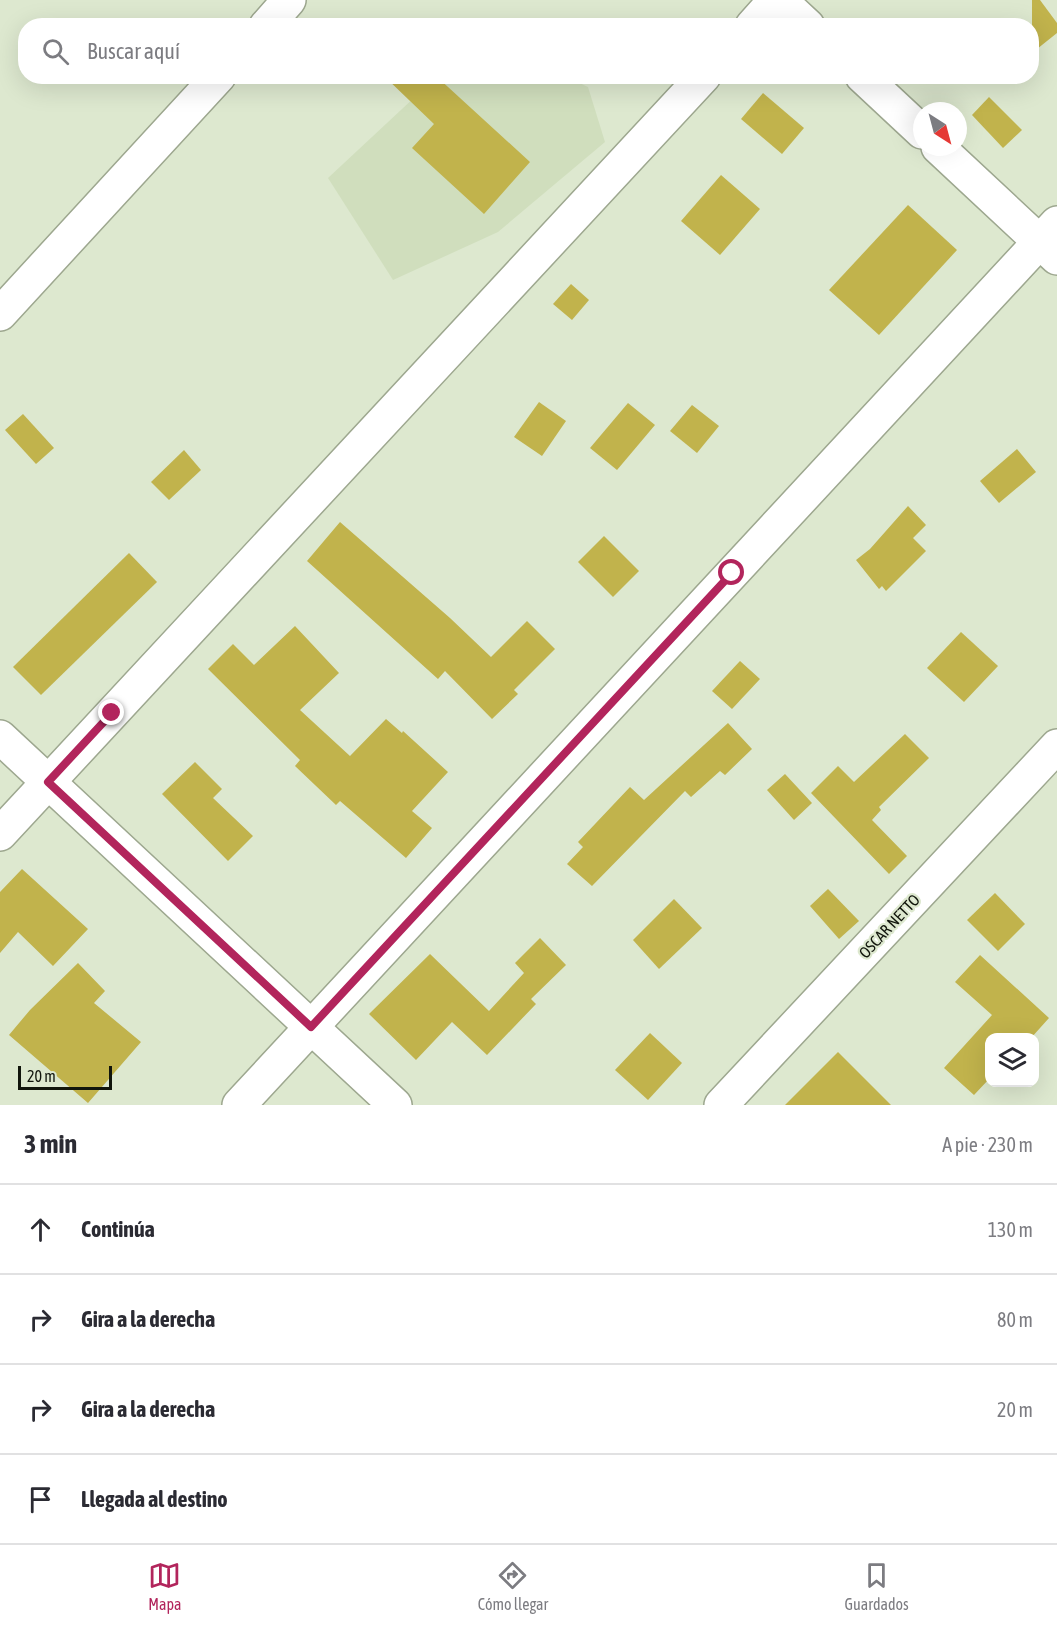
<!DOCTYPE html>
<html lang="es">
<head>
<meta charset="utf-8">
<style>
	:root { --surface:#fff; --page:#f7f7f7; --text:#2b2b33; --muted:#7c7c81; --line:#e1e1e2; --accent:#b2255c }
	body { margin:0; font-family:"Asap Condensed",sans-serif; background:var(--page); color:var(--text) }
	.controls { position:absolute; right:18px; bottom:18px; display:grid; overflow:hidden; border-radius:12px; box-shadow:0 6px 24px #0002 }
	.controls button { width:54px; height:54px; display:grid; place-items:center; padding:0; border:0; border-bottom:2px solid var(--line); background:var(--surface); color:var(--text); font:30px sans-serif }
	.compass { position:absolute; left:913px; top:102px; width:54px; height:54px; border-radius:50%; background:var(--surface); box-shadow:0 6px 24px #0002; rotate:144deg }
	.scale { position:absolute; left:18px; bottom:15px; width:94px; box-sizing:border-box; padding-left:6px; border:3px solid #11150c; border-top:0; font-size:16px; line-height:21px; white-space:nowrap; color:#11150c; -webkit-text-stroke:4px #dde8cf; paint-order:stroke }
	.stop { position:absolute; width:18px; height:18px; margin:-14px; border:4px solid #b2255c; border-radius:50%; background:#fff }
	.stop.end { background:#b2255c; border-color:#fff; box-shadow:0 2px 6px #0008 }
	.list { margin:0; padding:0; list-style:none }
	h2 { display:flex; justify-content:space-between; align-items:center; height:78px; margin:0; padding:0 24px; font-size:26px }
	h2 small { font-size:20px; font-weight:400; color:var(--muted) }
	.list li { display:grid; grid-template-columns:39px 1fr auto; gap:18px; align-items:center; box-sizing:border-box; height:90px; padding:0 24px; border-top:2px solid var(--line) }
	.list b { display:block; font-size:22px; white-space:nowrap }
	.list em { font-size:20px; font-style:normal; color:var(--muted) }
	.icon { flex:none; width:33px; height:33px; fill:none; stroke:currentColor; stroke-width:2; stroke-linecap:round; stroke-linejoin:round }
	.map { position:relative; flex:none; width:1057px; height:1105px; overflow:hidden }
	.search { position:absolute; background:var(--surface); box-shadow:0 6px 24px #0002; left:18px; right:18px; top:18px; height:66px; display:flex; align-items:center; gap:15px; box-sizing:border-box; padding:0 21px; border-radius:24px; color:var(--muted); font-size:22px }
	.sheet { height:438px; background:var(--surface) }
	nav { display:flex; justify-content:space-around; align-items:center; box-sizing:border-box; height:84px; border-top:2px solid var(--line); background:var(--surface); font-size:16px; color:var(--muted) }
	nav a { display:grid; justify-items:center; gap:3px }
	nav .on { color:var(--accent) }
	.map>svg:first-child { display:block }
	.built { fill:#d0debd }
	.building { fill:#c1b34c }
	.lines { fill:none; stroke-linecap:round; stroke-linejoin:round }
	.street-casing { stroke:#9da78f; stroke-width:36 }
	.street { stroke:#fff; stroke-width:33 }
	.route { stroke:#b2255c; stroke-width:8 }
	.labels { text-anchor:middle; stroke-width:4.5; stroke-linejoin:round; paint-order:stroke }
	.street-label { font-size:16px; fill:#11150c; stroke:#dde8cf }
</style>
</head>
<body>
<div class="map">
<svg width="1057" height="1105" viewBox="0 0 1057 1105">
	<rect width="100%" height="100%" fill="#dde8cf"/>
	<polygon class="built" points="443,77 567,77 588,87 605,142 498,232 393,280 328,178 417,95"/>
	<g class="building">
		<polygon points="1032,0 1040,0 1057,23 1057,33 1032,53"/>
		<polygon points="384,76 436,76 530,162 484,214 412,148 434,124"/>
		<polygon points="763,93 804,128 782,154 741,119"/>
		<polygon points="989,97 1022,130 1003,148 972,115"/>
		<polygon points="721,175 760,209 720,255 681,221"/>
		<polygon points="908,205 957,250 879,335 829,290"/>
		<polygon points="571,284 589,300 572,320 553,304"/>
		<polygon points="539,402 566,421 542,456 514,437"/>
		<polygon points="628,403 655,425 617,470 590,448"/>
		<polygon points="692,405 719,426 697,453 670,431"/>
		<polygon points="23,414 54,448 36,464 5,430"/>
		<polygon points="1017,449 1036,472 999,503 980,481"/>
		<polygon points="184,450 201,470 169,500 151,482"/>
		<polygon points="908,506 926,525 913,538 926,551 886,591 882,586 879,589 856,560 870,549"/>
		<polygon points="340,522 450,618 491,657 527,621 555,649 514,690 518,694 492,719 445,671 438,679 307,561"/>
		<polygon points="604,536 639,571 613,597 578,562"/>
		<polygon points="129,553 157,582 41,695 13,667"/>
		<polygon points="295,626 339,673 300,710 350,756 386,719 402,733 403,731 448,772 412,811 432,828 406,858 340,801 336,805 295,766 300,760 208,669 233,644 254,665"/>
		<polygon points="961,632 998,666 964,702 927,668"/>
		<polygon points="740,661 760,679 732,709 712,691"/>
		<polygon points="728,723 752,749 725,775 720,771 691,797 685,791 592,886 567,864 583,847 578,842 630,787 644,800"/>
		<polygon points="905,734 929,758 879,807 881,810 872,820 907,856 889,874 811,793 838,766 854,782"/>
		<polygon points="195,762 222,789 213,798 253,836 228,861 162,794"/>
		<polygon points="785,774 812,803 794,820 767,790"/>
		<polygon points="22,869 88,929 53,966 18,932 0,953 0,892"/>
		<polygon points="828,889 859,921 839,939 810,906"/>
		<polygon points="995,893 1025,924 998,951 967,920"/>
		<polygon points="674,899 702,928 659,969 633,940"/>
		<polygon points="540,938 566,965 531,999 536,1004 487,1055 452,1022 416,1060 369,1014 430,954 489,1011 524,973 515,963"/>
		<polygon points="980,955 1049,1018 1031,1038 990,1038 990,1078 974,1095 944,1068 992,1015 955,982"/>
		<polygon points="78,963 105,991 94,1003 141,1042 88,1103 9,1035 30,1010"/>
		<polygon points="650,1033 682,1063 648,1100 615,1070"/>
		<polygon points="838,1052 891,1105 785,1105"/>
	</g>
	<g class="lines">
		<defs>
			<g id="street">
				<polyline points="780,0 808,26"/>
				<polyline points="266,26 289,0"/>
				<polyline points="752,26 775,0"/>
				<polyline points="862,76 922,132"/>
				<polyline points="938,147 1057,258"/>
				<polyline points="0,314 219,76"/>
				<polyline points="0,737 395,1105"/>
				<polyline points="0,834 704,76"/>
				<polyline points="239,1105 1057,223"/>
				<polyline points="721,1105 1057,746"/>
			</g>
		</defs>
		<use href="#street" class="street-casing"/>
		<use href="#street" class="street"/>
	</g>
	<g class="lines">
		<polyline class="route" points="112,713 48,782 311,1027 732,573"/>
	</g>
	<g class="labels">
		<g class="street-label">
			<text transform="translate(889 926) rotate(-47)" y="6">OSCAR NETTO</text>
		</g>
	</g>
</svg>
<div class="controls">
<button><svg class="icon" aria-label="layers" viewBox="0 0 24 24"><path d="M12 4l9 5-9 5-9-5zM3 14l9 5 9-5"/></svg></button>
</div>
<svg class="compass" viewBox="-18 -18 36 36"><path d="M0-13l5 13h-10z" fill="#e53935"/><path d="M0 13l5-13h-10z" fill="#7c7c81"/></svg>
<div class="scale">20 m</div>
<div class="stop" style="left:732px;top:573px"></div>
<div class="stop end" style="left:112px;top:713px"></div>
<div class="search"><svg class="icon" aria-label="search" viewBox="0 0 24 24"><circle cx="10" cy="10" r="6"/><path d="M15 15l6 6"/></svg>Buscar aquí</div>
</div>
<section class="sheet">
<h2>3 min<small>A pie · 230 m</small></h2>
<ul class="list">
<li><svg class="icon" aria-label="ahead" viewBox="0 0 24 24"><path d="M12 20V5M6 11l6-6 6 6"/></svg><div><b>Continúa</b></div><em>130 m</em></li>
<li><svg class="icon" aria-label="right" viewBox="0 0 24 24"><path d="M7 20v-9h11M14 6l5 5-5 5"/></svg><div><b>Gira a la derecha</b></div><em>80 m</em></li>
<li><svg class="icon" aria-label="right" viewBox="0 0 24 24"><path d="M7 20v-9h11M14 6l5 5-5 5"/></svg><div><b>Gira a la derecha</b></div><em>20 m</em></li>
<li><svg class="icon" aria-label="arrive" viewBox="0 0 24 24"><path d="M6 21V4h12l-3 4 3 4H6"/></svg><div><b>Llegada al destino</b></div></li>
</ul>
</section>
<nav>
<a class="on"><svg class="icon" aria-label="map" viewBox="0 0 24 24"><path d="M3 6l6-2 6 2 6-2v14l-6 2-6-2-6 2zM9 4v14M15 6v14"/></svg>Mapa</a>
<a><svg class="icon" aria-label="directions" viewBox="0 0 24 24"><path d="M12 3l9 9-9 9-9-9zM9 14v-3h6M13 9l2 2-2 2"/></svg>Cómo llegar</a>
<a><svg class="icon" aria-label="saved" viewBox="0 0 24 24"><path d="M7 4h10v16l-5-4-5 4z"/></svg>Guardados</a>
</nav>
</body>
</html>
